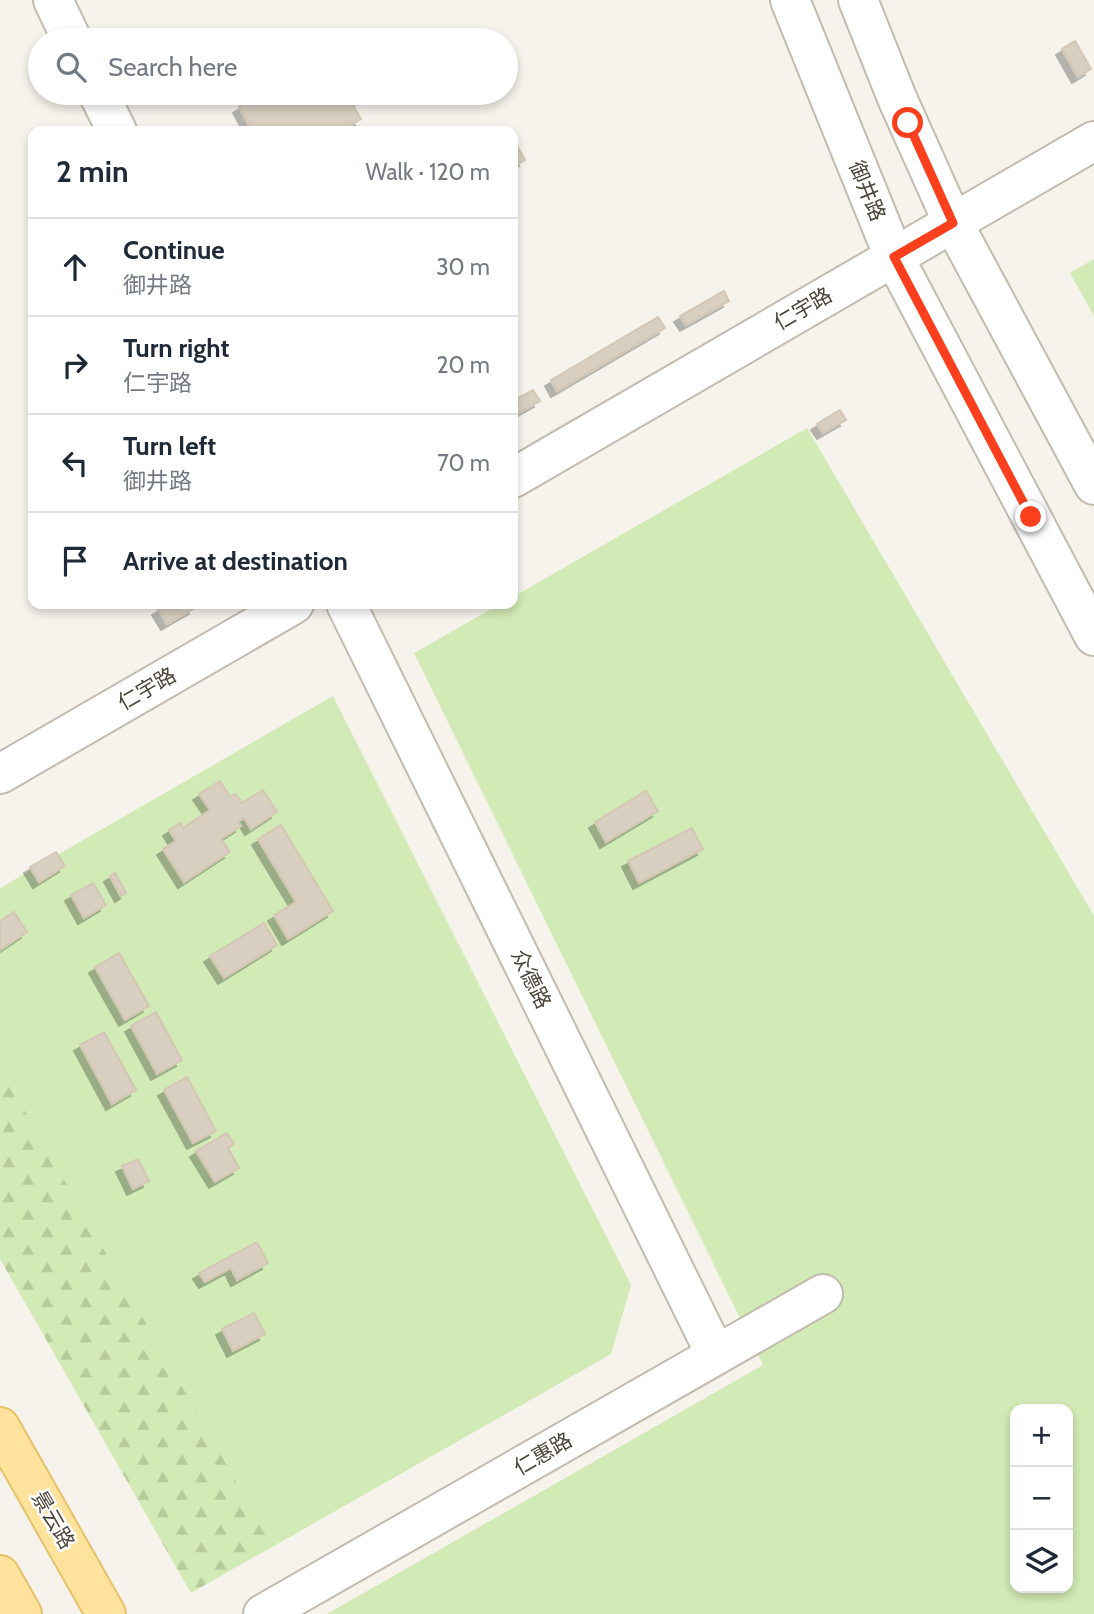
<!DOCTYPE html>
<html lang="en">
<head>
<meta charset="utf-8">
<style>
	:root { --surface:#fff; --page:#f2f2f3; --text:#1f2937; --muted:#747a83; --line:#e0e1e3 }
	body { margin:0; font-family:Cabin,"Noto Sans SC",sans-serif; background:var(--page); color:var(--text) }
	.controls { position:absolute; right:21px; bottom:21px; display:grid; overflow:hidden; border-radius:14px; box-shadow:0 4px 10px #0003 }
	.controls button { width:63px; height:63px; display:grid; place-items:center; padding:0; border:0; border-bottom:2px solid var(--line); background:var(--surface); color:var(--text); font:35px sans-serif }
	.stop { position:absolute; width:21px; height:21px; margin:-16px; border:5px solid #fc3f1d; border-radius:50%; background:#fff }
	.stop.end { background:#fc3f1d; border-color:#fff; box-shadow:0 2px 7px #0008 }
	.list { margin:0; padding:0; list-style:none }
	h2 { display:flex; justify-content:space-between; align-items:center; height:91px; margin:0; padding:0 28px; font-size:30px }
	h2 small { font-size:23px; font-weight:400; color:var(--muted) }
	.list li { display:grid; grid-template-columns:46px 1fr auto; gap:21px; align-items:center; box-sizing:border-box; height:98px; padding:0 28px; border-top:2px solid var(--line) }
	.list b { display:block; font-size:26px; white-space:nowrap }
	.list p { margin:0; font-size:23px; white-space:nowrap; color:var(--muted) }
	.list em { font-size:23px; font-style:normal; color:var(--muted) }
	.icon { flex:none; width:38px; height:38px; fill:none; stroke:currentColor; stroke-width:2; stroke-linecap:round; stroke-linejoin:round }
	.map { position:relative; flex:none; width:1094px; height:1614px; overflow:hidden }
	.search { position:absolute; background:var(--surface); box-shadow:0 4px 10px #0003; left:28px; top:28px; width:490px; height:77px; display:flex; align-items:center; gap:18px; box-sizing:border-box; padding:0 24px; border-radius:38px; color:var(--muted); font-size:26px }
	.panel { position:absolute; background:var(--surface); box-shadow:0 4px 10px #0003; left:28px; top:126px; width:490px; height:483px; border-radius:14px }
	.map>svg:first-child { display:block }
	.grass { fill:#d2eab5; fill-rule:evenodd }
	.forest { fill:url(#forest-firs) }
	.building { fill:#d8cfc1; stroke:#d3c7b4; stroke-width:2; filter:url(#shadow) }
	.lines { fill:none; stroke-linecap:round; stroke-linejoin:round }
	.minor-casing { stroke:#c2bbae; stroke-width:42 }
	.major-casing { stroke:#e6c16a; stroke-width:42 }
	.minor { stroke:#fff; stroke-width:38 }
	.major { stroke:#ffe39c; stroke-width:38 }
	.route { stroke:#fc3f1d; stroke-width:9 }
	.labels { text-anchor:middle; stroke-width:5; stroke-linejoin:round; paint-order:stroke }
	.street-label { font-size:21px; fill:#4b4439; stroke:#fff }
</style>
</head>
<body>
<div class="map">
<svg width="1094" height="1614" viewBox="0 0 1094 1614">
	<defs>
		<pattern id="forest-firs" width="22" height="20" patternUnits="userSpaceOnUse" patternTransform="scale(1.75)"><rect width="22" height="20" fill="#d2eab5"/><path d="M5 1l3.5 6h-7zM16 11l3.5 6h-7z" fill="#b6ca9c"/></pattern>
		<filter id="shadow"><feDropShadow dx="-6" dy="6" stdDeviation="0" flood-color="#0004"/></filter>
	</defs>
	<rect width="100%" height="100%" fill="#f6f3ec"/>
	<g class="grass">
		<polygon points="1094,259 1094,316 1070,273"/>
		<path d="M807 428 1094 916V1614H327L763 1365 414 653 500 604H513V597ZM1015 1409H1068V1588H1015Z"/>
		<polygon points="333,696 631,1285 611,1354 260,1554 0,1101 0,888"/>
	</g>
	<polygon class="forest" points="0,1068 273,1546 191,1593 0,1259"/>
	<g class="building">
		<polygon points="1075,41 1091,69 1078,77 1062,49"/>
		<polygon points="265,93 371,93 352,103 361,119 340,131 252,131 239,107"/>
		<polygon points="513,139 525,160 513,167"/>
		<polygon points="724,291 729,301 686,325 680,316"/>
		<polygon points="658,317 665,328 557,391 551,380"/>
		<polygon points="533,390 540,401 513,416 513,401"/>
		<polygon points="840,410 846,420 823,433 817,424"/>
		<polygon points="167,604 192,604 195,608 167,624 158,609"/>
		<polygon points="220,781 230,797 236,794 242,803 263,790 277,812 251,829 244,818 238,822 241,826 221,839 230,852 184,882 163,849 176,841 169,830 180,823 183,828 210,810 199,794"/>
		<polygon points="646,791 658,811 606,842 595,822"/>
		<polygon points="281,825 333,911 288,939 274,915 296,902 258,839"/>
		<polygon points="692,828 703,849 639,883 628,861"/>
		<polygon points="56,852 65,866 39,882 30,867"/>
		<polygon points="115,873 126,893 121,896 110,876"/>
		<polygon points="93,883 106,905 84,918 71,895"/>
		<polygon points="14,912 27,932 0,950 0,921"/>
		<polygon points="264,923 277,945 224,978 210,956"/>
		<polygon points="119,953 149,1006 125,1020 95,967"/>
		<polygon points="156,1012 182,1060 157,1074 131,1026"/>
		<polygon points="104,1032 136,1090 112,1104 80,1045"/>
		<polygon points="187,1077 216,1131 193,1143 164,1090"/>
		<polygon points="227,1133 234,1144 228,1148 239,1168 215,1182 196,1151"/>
		<polygon points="138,1159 149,1181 133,1189 122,1166"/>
		<polygon points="257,1242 268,1263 237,1280 231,1268 205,1282 199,1273"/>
		<polygon points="254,1313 265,1334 233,1351 222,1329"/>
	</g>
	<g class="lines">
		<defs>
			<g id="minor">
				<polyline points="53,0 72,40"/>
				<polyline points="790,0 894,257 1094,636"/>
				<polyline points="858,0 897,98 953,223 1094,485"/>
				<polyline points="98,93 117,131"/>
				<polyline points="513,478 1094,141"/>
				<polyline points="346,604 716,1355"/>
				<polyline points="0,774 294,604"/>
				<polyline points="263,1614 823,1294"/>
			</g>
			<g id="major">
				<polyline points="0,1427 106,1614"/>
				<polyline points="0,1575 22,1614"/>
			</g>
		</defs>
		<use href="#minor" class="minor-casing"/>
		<use href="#major" class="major-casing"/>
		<use href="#minor" class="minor"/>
		<use href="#major" class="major"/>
	</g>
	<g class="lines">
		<polyline class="route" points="908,123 953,223 894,257 1031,517"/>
	</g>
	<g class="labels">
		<g class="street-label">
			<text transform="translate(867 191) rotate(68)" y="7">御井路</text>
			<text transform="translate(803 309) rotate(-30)" y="7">仁宇路</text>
			<text transform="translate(147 689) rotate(-30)" y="7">仁宇路</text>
			<text transform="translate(531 979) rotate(64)" y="7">众德路</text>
			<text transform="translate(543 1454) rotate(-30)" y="7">仁惠路</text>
			<text transform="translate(53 1520) rotate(60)" y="7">景云路</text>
		</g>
	</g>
</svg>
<div class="controls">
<button>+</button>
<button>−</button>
<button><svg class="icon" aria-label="layers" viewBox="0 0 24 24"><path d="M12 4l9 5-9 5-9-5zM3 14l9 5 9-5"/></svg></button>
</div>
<div class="stop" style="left:908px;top:123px"></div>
<div class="stop end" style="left:1031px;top:517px"></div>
<div class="search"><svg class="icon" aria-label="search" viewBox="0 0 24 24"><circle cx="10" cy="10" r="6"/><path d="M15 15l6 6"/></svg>Search here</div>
<section class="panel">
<h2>2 min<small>Walk · 120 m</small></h2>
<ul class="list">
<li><svg class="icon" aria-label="ahead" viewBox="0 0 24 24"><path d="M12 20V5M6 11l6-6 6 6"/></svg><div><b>Continue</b><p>御井路</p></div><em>30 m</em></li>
<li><svg class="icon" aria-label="right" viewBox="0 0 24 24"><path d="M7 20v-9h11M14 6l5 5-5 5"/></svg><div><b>Turn right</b><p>仁宇路</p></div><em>20 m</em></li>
<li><svg class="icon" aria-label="left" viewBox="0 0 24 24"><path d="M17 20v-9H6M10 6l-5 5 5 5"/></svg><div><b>Turn left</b><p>御井路</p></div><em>70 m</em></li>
<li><svg class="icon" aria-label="arrive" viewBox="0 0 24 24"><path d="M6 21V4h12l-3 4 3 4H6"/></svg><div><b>Arrive at destination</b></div></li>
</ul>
</section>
</div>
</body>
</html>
